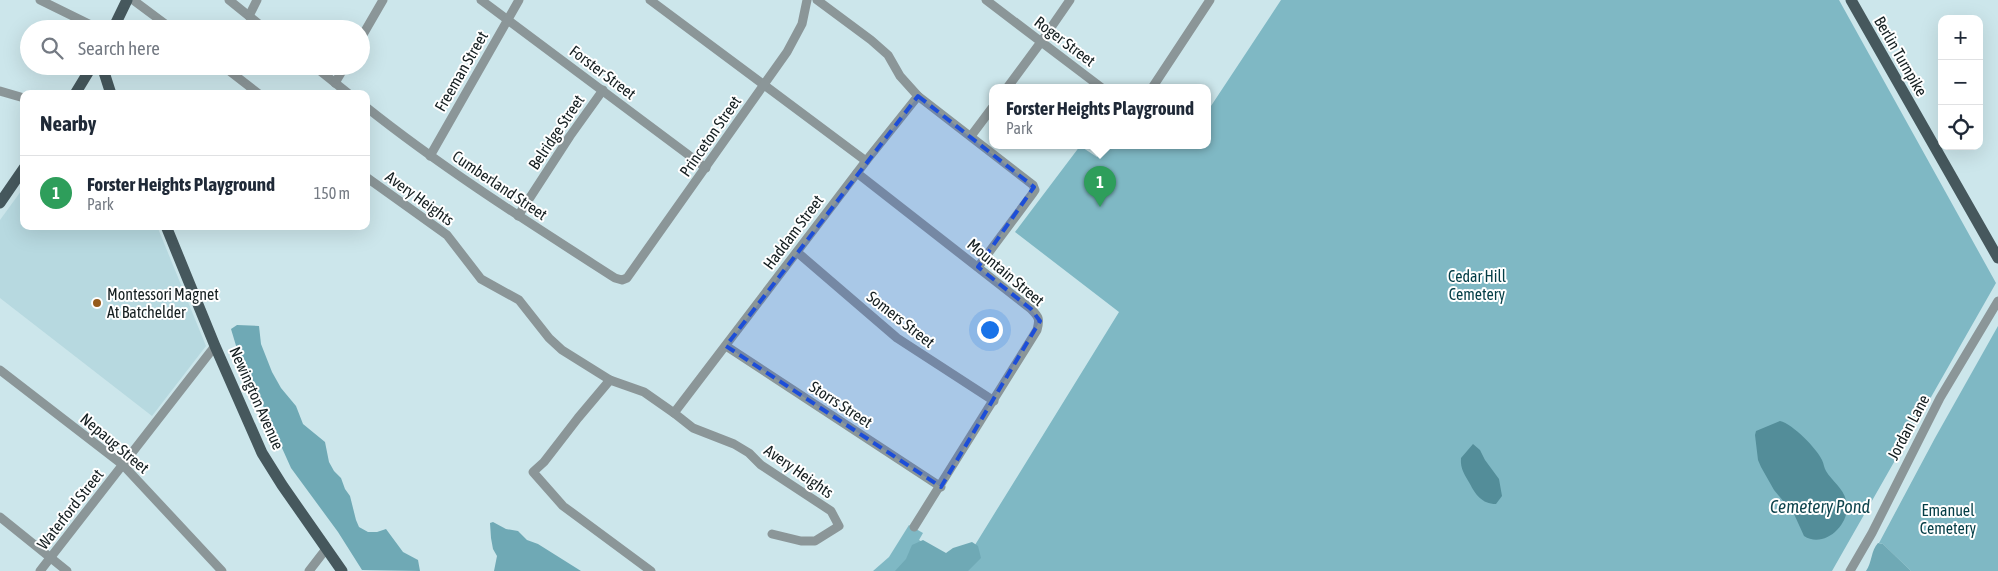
<!DOCTYPE html>
<html lang="en">
<head>
<meta charset="utf-8">
<style>
	:root { --surface:#fff; --page:#f2f2f3; --text:#1f2937; --muted:#747a83; --line:#e0e1e3; --accent:#2563eb }
	body { margin:0; font-family:"Asap Condensed",sans-serif; background:var(--page); color:var(--text) }
	.controls { position:absolute; right:15px; top:15px; display:grid; overflow:hidden; border-radius:10px; box-shadow:0 5px 20px #0002 }
	.controls button { width:45px; height:45px; display:grid; place-items:center; padding:0; border:0; border-bottom:1px solid var(--line); background:var(--surface); color:var(--text); font:25px sans-serif }
	.you { position:absolute; left:989px; top:329px; width:18px; height:18px; margin:-12px; border:4px solid #fff; border-radius:50%; background:#1a73e8; box-shadow:0 0 0 8px #1a73e833 }
	.badge { display:grid; place-items:center; width:32px; height:32px; border-radius:50%; background:var(--accent); color:#fff; font-size:16px; font-weight:700 }
	.pin { position:absolute; translate:-50% -41px; filter:drop-shadow(0 1px 2px #0008) }
	.pin::after { content:''; position:absolute; top:26px; width:18px; height:15px; background:inherit; clip-path:polygon(0 0,100% 0,50% 100%) }
	.popup { position:absolute; left:989px; top:84px; width:222px; height:65px; box-sizing:border-box; display:grid; place-content:center; border-radius:10px; background:var(--surface); filter:drop-shadow(0 1px 4px #0005); font-size:16px; white-space:nowrap; color:var(--muted) }
	.popup b { font-size:19px; color:var(--text) }
	.popup::after { content:''; position:absolute; left:50%; top:100%; margin-left:-10px; border:10px solid transparent; border-top-color:var(--surface) }
	.list { margin:0; padding:0; list-style:none }
	h2 { display:flex; justify-content:space-between; align-items:center; height:65px; margin:0; padding:0 20px; font-size:21px }
	h2 small { font-size:16px; font-weight:400; color:var(--muted) }
	.list li { display:grid; grid-template-columns:32px 1fr auto; gap:15px; align-items:center; box-sizing:border-box; height:75px; padding:0 20px; border-top:1px solid var(--line) }
	.list b { display:block; font-size:19px; white-space:nowrap }
	.list p { margin:0; font-size:16px; white-space:nowrap; color:var(--muted) }
	.list em { font-size:16px; font-style:normal; color:var(--muted) }
	.icon { flex:none; width:28px; height:28px; fill:none; stroke:currentColor; stroke-width:2; stroke-linecap:round; stroke-linejoin:round }
	.map { position:relative; flex:none; width:1998px; height:571px; overflow:hidden }
	.search { position:absolute; background:var(--surface); box-shadow:0 5px 20px #0002; left:20px; top:20px; width:350px; height:55px; display:flex; align-items:center; gap:12px; box-sizing:border-box; padding:0 18px; border-radius:28px; color:var(--muted); font-size:19px }
	.panel { position:absolute; background:var(--surface); box-shadow:0 5px 20px #0002; left:20px; top:90px; width:350px; height:140px; border-radius:10px }
	.map>svg:first-child { display:block }
	.built { fill:#b7d9e0 }
	.green { fill:#7fb8c4 }
	.forest { fill:#6fa9b5 }
	.water { fill:#538d99 }
	.lines { fill:none; stroke-linecap:round; stroke-linejoin:round }
	.minor { stroke:#8b9698; stroke-width:9 }
	.major { stroke:#46585d; stroke-width:11 }
	.marked { fill:#1d4ed8; fill-opacity:0.2; stroke:#1d4ed8; stroke-width:4; stroke-dasharray:10 6; stroke-linejoin:round }
	.poi-dot { fill:#955a1a; stroke:#fff; stroke-width:2 }
	.labels { text-anchor:middle; stroke-width:4; stroke-linejoin:round; paint-order:stroke }
	.street-label { font-size:16px; fill:#151f21; stroke:#fff }
	.park-label { font-size:16px; fill:#033d46; stroke:#fff }
	.poi-label { font-size:16px; fill:#151f21; stroke:#fff; text-anchor:start }
	.water-label { font-size:18px; font-style:italic; fill:#0f454e; stroke:#fff }
</style>
</head>
<body>
<div class="map">
<svg width="1998" height="571" viewBox="0 0 1998 571">
	<rect width="100%" height="100%" fill="#cce6eb"/>
	<polygon class="built" points="24,187 24,226 157,226 206,346 152,416 0,298 0,220"/>
	<g class="green">
		<polygon points="1281,0 1839,0 1996,283 1832,571 873,571 889,557 909,525 923,533 919,540 962,566 1119,312 1015,232 1080,146 1097,157 1104,146 1208,146 1208,108 1209,109"/>
		<polygon points="1998,326 1998,571 1911,571 1883,544 1879,543 1935,438"/>
	</g>
	<g class="forest">
		<polygon points="237,325 259,326 261,344 272,372 281,388 296,406 303,424 325,442 329,462 334,471 341,478 345,489 350,496 356,520 359,527 368,532 377,532 386,529 403,552 418,560 420,571 362,570 338,532 291,468 260,399 240,359 231,329"/>
		<polygon points="493,522 506,529 518,531 527,540 538,544 581,571 494,571 497,556 493,549 491,538 490,523"/>
		<polygon points="923,540 946,553 953,548 972,542 978,546 981,558 968,571 895,571 906,559 912,545"/>
		<path d="M1878 543 1883 544 1911 571H1866C1872 563 1871 550 1878 543Z"/>
	</g>
	<g class="water">
		<path d="M1780 421C1793 424 1817 449 1822 460 1824 464 1824 468 1826 471 1832 481 1843 488 1846 500 1853 522 1825 550 1804 536L1794 514 1774 490 1761 467 1758 460 1755 435 1756 431Z"/>
		<path d="M1473 444 1480 450 1485 460 1499 479 1502 496 1496 504C1482 504 1475 494 1470 484 1465 475 1460 469 1461 458Z"/>
	</g>
	<g class="lines">
		<g class="minor">
			<polyline points="40,0 91,25 93,29"/>
			<polyline points="133,0 172,29"/>
			<polyline points="229,0 265,29"/>
			<polyline points="481,0 706,168"/>
			<polyline points="650,0 866,161"/>
			<polyline points="817,0 871,40 888,55 900,76 918,96 1033,185 1035,190 1033,193 978,267"/>
			<polyline points="986,0 1102,88"/>
			<polyline points="249,16 257,0"/>
			<polyline points="361,38 383,0"/>
			<polyline points="223,66 259,94"/>
			<polyline points="314,66 349,94"/>
			<polyline points="335,83 345,66"/>
			<polyline points="1007,88 1041,42 1070,0"/>
			<polyline points="1152,88 1210,0"/>
			<polyline points="0,91 24,98"/>
			<path d="M366 107C445 170 531 224 615 278L622 280 627 278 787 52 802 24 807 0"/>
			<polyline points="971,136 992,108"/>
			<polyline points="430,156 519,0"/>
			<path d="M857 173 1031 309C1039 317 1040 319 1037 330L914 527"/>
			<polyline points="366,177 447,235 481,279 519,300 549,338 562,350 610,380 644,392 674,413 866,161 918,96"/>
			<polyline points="518,216 570,136 603,90"/>
			<polyline points="797,252 897,338 994,401"/>
			<polyline points="726,346 941,487"/>
			<polyline points="0,370 123,465 222,571"/>
			<polyline points="610,380 578,418 544,462 533,472 563,506 651,571"/>
			<polyline points="674,413 693,428 734,444 749,453 761,465 831,511 839,526 815,541 801,541 772,534"/>
			<polyline points="0,517 67,571"/>
			<polyline points="40,571 215,346"/>
			<polyline points="309,571 326,549"/>
			<polyline points="1850,571 1872,533 1940,398 1998,301"/>
		</g>
		<g class="major">
			<polyline points="1851,0 1998,258"/>
			<polyline points="113,29 127,0"/>
			<polyline points="102,66 111,94"/>
			<polyline points="75,94 92,66"/>
			<polyline points="0,203 24,168"/>
			<polyline points="166,226 215,346 262,453 282,485 342,571"/>
		</g>
	</g>
	<path class="marked" d="M918 96 1034 187 978 267 1031 309 1040 321 941 487 726 346Z"/>
	<circle class="poi-dot" cx="97" cy="303" r="5"/>
	<g class="labels">
		<g class="street-label">
			<text transform="translate(1065 41) rotate(37)" y="6">Roger Street</text>
			<text transform="translate(1901 56) rotate(60)" y="6">Berlin Turnpike</text>
			<text transform="translate(461 71) rotate(-60)" y="6">Freeman Street</text>
			<text transform="translate(603 72) rotate(37)" y="6">Forster Street</text>
			<text transform="translate(556 132) rotate(-56)" y="6">Belridge Street</text>
			<text transform="translate(710 136) rotate(-55)" y="6">Princeton Street</text>
			<text transform="translate(500 185) rotate(34)" y="6">Cumberland Street</text>
			<text transform="translate(420 198) rotate(36)" y="6">Avery Heights</text>
			<text transform="translate(793 232) rotate(-53)" y="6">Haddam Street</text>
			<text transform="translate(1006 272) rotate(40)" y="6">Mountain Street</text>
			<text transform="translate(901 319) rotate(38)" y="6">Somers Street</text>
			<text transform="translate(257 398) rotate(66)" y="6">Newington Avenue</text>
			<text transform="translate(841 404) rotate(33)" y="6">Storrs Street</text>
			<text transform="translate(1908 427) rotate(-62)" y="6">Jordan Lane</text>
			<text transform="translate(115 443) rotate(40)" y="6">Nepaug Street</text>
			<text transform="translate(799 471) rotate(35)" y="6">Avery Heights</text>
			<text transform="translate(70 509) rotate(-52)" y="6">Waterford Street</text>
		</g>
		<g class="park-label">
			<text x="1477" y="282">Cedar Hill<tspan x="1477" dy="18">Cemetery</tspan></text>
			<text x="1948" y="516">Emanuel<tspan x="1948" dy="18">Cemetery</tspan></text>
		</g>
		<g class="poi-label">
			<text x="107" y="300">Montessori Magnet<tspan x="107" dy="18">At Batchelder</tspan></text>
		</g>
		<g class="water-label">
			<text x="1820" y="513">Cemetery Pond</text>
		</g>
	</g>
</svg>
<div class="controls">
<button>+</button>
<button>−</button>
<button><svg class="icon" aria-label="locate" viewBox="0 0 24 24"><circle cx="12" cy="12" r="6"/><path d="M12 2v4M12 18v4M2 12h4M18 12h4"/></svg></button>
</div>
<div class="you"></div>
<div class="pin badge" style="left:1100px;top:207px;background:#2e9e5b">1</div>
<div class="popup"><b>Forster Heights Playground</b>Park</div>
<div class="search"><svg class="icon" aria-label="search" viewBox="0 0 24 24"><circle cx="10" cy="10" r="6"/><path d="M15 15l6 6"/></svg>Search here</div>
<section class="panel">
<h2>Nearby<small></small></h2>
<ul class="list">
<li><span class="badge" style="background:#2e9e5b">1</span><div><b>Forster Heights Playground</b><p>Park</p></div><em>150 m</em></li>
</ul>
</section>
</div>
</body>
</html>
